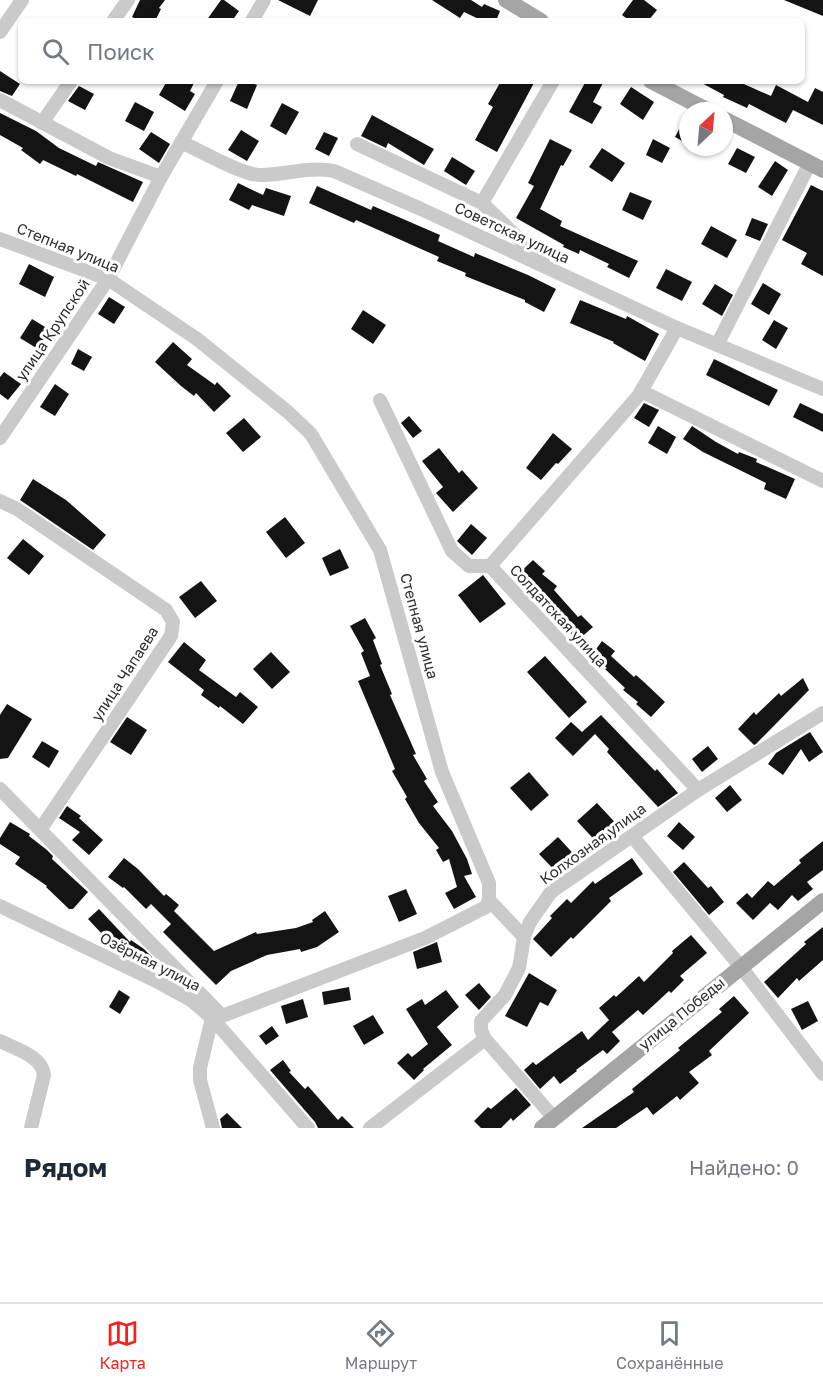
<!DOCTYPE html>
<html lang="ru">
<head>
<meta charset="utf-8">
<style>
	:root { --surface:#fff; --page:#f6f6f7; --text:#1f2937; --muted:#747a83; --line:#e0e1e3; --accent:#f3211f }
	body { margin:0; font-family:"Golos Text",sans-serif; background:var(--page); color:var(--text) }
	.compass { position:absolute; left:679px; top:102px; width:54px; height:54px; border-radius:50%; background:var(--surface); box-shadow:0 2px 4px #0004; rotate:26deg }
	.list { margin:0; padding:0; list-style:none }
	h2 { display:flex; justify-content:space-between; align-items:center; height:78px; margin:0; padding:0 24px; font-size:26px }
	h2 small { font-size:20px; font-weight:400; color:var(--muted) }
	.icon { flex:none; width:33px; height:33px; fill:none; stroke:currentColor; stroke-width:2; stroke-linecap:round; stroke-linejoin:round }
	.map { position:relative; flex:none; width:823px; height:1128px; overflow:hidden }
	.search { position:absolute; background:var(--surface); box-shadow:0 2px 4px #0004; left:18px; right:18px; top:18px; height:66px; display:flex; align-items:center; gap:15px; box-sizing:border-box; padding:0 21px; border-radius:9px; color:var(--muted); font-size:22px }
	.sheet { height:174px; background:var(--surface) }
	nav { display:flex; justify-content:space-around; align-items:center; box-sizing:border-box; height:84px; border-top:2px solid var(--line); background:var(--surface); font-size:16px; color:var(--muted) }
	nav a { display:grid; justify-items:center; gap:3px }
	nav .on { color:var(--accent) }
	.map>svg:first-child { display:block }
	.building { fill:#141414 }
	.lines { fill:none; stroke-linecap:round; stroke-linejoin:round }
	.minor { stroke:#cacaca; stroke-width:14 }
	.major { stroke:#a5a5a5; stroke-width:16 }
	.labels { text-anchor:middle; stroke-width:6; stroke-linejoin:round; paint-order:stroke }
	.street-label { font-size:15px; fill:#2d2d2d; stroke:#fff }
</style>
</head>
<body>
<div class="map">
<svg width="823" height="1128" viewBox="0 0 823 1128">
	<rect width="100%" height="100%" fill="#fff"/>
	<g class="building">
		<polygon points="140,0 165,0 159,8 161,9 155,21 140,21 132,17"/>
		<polygon points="221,0 224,0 239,11 232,21 206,21"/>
		<polygon points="278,0 318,0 310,16"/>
		<polygon points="432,0 471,0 482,7 484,4 500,11 496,21 483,21 464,12 460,18"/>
		<polygon points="633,0 644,0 657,10 648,21 630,21 622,15"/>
		<polygon points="784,0 823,0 823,16"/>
		<polygon points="0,71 20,84 12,96 0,91"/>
		<polygon points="167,81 195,81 190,91 195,94 185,111 159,95"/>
		<polygon points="239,81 248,81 257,85 247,109 230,101"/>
		<polygon points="501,81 535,81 497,152 475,140 493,107 488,104"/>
		<polygon points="586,81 604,81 593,102 602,107 592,124 569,112"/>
		<polygon points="698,81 737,81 771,96 776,85 808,102 815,88 823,92 823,125 793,110 786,123 749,104 747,108 723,97 724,95"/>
		<polygon points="79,86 94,94 85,110 68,101"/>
		<polygon points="631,87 654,102 643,120 620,104"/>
		<polygon points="135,102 154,112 144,131 125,121"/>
		<polygon points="282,103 299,112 286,135 270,126"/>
		<polygon points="0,110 0,113 36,131 59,148 96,166 98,162 143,182 133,202 77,174 76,176 43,160 40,164 21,150 23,148 0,135"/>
		<polygon points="688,112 688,144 675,137"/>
		<polygon points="372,115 434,149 424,165 388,143 386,148 361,136"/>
		<polygon points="241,130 259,141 247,161 228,150"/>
		<polygon points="151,132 170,144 159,163 139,149"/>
		<polygon points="324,132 338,138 329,156 315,149"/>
		<polygon points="550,139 572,150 563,166 561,165 540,209 562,221 560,226 638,261 629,278 607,267 609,264 580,250 579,254 563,247 564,245 516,218 534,186 528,183"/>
		<polygon points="653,139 670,148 662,163 646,155"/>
		<polygon points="602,148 625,163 612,182 589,167"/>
		<polygon points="737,148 755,157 746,173 728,164"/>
		<polygon points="452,157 475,171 466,185 444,171"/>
		<polygon points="775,161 788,170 772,196 758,187"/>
		<polygon points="238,183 263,195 266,188 291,196 284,216 252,205 249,210 229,200"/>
		<polygon points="811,185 823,191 823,276 801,264 807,253 782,240"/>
		<polygon points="317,186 371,210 373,206 440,235 438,241 474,257 475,253 528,275 556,289 544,312 525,302 525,300 465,276 466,273 437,261 439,257 356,220 354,223 309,203"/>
		<polygon points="630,192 652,201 643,220 622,210"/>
		<polygon points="752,218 768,224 760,241 745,235"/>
		<polygon points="711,226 737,240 727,258 701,244"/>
		<polygon points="29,264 54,277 45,297 19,284"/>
		<polygon points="666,269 692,282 682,301 656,288"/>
		<polygon points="763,283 781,294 769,315 751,304"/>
		<polygon points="715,284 733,295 722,316 702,304"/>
		<polygon points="109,297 125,307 114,324 98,314"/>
		<polygon points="580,300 626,319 627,316 659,334 645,361 613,343 614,342 570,323"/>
		<polygon points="363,310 386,325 373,344 351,329"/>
		<polygon points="32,319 50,330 38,349 20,338"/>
		<polygon points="774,320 788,328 776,349 762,340"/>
		<polygon points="173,342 192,359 187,365 215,385 217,382 231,396 214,412 196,393 194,396 181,386 155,362"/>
		<polygon points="78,349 92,357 84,371 71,364"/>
		<polygon points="714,359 778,390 769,406 706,375"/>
		<polygon points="4,372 21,384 8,400 0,394 0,377"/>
		<polygon points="55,384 69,394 55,416 40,407"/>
		<polygon points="644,403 659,410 649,427 634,418"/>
		<polygon points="800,403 823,414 823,432 793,417"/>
		<polygon points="409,416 422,431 413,438 401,423"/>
		<polygon points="244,418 261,437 243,452 226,433"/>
		<polygon points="658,426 676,437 667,454 648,443"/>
		<polygon points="692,426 716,442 738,454 739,452 757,459 756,462 795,479 786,499 764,489 766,483 703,452 683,439"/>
		<polygon points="553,433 572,449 558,464 556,463 541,480 526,468"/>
		<polygon points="439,448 459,473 462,470 478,488 453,512 436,493 443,487 422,461"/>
		<polygon points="33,479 66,500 106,535 93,550 20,500"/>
		<polygon points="285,517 305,543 286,558 266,532"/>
		<polygon points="471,524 487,538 472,555 457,541"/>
		<polygon points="23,539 44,556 29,575 7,558"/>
		<polygon points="340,549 349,568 330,576 322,558"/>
		<polygon points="533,560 545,571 542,574 557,586 554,590 578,617 581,615 593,627 577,641 550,608 515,577"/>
		<polygon points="483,575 506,604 480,623 458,595"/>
		<polygon points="201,581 217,601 195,618 179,597"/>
		<polygon points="365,618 376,638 373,640 382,664 380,665 392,694 390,695 416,754 413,755 427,779 424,781 438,802 433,806 452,831 467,859 472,874 464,876 476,897 454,909 445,893 457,887 449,859 443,862 436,850 439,848 419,823 405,799 407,797 392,771 395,769 358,681 370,676 361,653 364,651 350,626"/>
		<polygon points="602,641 615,651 611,656 634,677 636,675 645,683 665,702 651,717 636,704 638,702 623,690 625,688 605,669 607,668 591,656"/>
		<polygon points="184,642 206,660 199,670 236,697 240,692 258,707 243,724 220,706 219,708 201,695 204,690 168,662"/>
		<polygon points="271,652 290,672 272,689 253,669"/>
		<polygon points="545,656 587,702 569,718 527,672"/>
		<polygon points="803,678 809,690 756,744 754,745 738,729 754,712 756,715 779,693 781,696"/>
		<polygon points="7,704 32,719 8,758 0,759 0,715"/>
		<polygon points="601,715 655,771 657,769 678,793 658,807 607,752 609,749 595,734 573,756 555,738 571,722 582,732"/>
		<polygon points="127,717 147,730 131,755 110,742"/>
		<polygon points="810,732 823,752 809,762 801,749 783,775 768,764 776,753"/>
		<polygon points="42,741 59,751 49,768 32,757"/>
		<polygon points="708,746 718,759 702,772 692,759"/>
		<polygon points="529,772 549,795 531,811 510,788"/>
		<polygon points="730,785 742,800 727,812 715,798"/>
		<polygon points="597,803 623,831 601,847 577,821"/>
		<polygon points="67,806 81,816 79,818 103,840 89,855 72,840 80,832 59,818"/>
		<polygon points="10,822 30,834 29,836 47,850 53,856 52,859 88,892 73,909 69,909 46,887 47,886 15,864 20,857 0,844 0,838"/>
		<polygon points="679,822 695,837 683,850 667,836"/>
		<polygon points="558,837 580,861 559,875 539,854"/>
		<polygon points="823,841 823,870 807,882 813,889 798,901 792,895 778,910 770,903 753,920 736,903 747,893 752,898 768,881 774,886 801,863 799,860"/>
		<polygon points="124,858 138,869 164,896 166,894 179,905 174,911 214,951 256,932 257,934 296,928 313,922 312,920 325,911 339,932 317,947 301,952 300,949 267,955 231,971 216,985 163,932 171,924 151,904 146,909 124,887 123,888 108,877"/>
		<polygon points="632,858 643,874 609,898 611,901 573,939 571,937 551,957 533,939 552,918 550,916 567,899 571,903 593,881 595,884"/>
		<polygon points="684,862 708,888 711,886 724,902 709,915 673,872"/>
		<polygon points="406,889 417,914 399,922 388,896"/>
		<polygon points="99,909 130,942 131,940 144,949 155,960 150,968 117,950 88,919"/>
		<polygon points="823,927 823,960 799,981 797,978 778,998 764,982 806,944 804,942"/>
		<polygon points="691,935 707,953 680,976 684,980 671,993 669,991 643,1015 638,1010 612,1032 620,1041 607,1054 603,1050 576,1070 577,1071 560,1084 554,1076 540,1089 524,1070 533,1062 536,1065 582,1031 588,1040 609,1020 599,1008 614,995 616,997 639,976 644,982 673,953 672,951"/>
		<polygon points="437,942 442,962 417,969 413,952"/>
		<polygon points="529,973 557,990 548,1006 540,1002 527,1027 505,1016"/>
		<polygon points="479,983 491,997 479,1010 465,995"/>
		<polygon points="349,987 351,1000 324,1005 322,992"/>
		<polygon points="119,990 130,997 120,1014 109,1007"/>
		<polygon points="446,990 459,1007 437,1027 452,1045 423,1069 424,1070 414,1080 397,1063 408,1053 412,1057 428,1044 406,1009 422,999 425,1005"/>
		<polygon points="734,996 749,1013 709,1051 712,1055 689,1072 699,1083 680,1100 677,1096 653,1115 647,1107 616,1128 582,1128 634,1092 632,1089 680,1050 678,1048 722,1012 719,1009"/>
		<polygon points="303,999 308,1017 286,1024 281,1006"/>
		<polygon points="808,1001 818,1021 802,1030 791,1009"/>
		<polygon points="373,1015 384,1033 364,1045 353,1026"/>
		<polygon points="272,1026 279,1036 266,1045 259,1036"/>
		<polygon points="283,1060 291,1071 289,1072 305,1089 308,1086 338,1120 342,1116 354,1128 318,1128 315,1122 270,1070"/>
		<polygon points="516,1088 531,1105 513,1121 511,1118 501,1128 481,1128 474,1121 488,1107 491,1109"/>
		<polygon points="227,1113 242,1128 222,1128 220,1119"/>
	</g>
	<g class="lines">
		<g class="minor">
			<polyline points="113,21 128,0"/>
			<polyline points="252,21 264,0"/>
			<polyline points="0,32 22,0"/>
			<polyline points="0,100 109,158 161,177"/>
			<polyline points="42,123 71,81"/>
			<path d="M181 142C201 151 240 174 260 175 285 175 309 166 334 171L421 209 677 328 823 389"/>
			<polyline points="357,144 482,203 553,81"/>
			<polyline points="482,203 543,262"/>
			<polyline points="0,239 108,279 197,339 289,413 311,434 380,550 442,772 489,883 489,900 486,907 425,938 222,1016 212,1018"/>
			<polyline points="717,345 810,163"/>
			<polyline points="641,391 823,481"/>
			<polyline points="380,400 452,551 469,566 490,566 698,790"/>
			<polyline points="0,438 108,279 161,177 217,81"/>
			<polyline points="0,501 17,509 166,610 173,622 171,636 40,830"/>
			<polyline points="490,566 639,395 677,328"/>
			<polyline points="0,789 222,1016"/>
			<polyline points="632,836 741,967 823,1074"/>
			<polyline points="489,900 524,937"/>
			<polyline points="0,906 158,982 191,1000 212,1018 200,1068 200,1080 213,1128"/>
			<polyline points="212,1018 308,1128"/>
			<path d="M0 1041C16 1049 42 1056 44 1075L31 1128"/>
			<polyline points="554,1118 485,1039 481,1030 481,1021 505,995 519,968 524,937 530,922 551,892 698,790 823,713"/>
			<polyline points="370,1128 485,1039"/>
		</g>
		<g class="major">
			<polyline points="506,0 541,21"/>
			<polyline points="651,81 709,111"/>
			<polyline points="724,119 823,170"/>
			<polyline points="542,1128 823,901"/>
		</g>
	</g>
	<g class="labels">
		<g class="street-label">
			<text transform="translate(512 233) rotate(25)" y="5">Советская улица</text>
			<text transform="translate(68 248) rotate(22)" y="5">Степная улица</text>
			<text transform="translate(53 330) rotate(-56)" y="5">улица Крупской</text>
			<text transform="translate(558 616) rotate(47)" y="5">Солдатская улица</text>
			<text transform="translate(419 626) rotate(75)" y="5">Степная улица</text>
			<text transform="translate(125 674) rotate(-57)" y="5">улица Чапаева</text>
			<text transform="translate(593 844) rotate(-36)" y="5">Колхозная улица</text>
			<text transform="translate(150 962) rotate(27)" y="5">Озёрная улица</text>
			<text transform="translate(682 1014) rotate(-39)" y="5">улица Победы</text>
		</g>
	</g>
</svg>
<svg class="compass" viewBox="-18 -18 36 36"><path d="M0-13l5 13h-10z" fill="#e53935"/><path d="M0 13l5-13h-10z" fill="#747a83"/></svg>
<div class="search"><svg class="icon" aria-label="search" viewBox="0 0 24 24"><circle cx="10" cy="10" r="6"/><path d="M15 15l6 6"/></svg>Поиск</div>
</div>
<section class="sheet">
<h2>Рядом<small>Найдено: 0</small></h2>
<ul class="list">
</ul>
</section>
<nav>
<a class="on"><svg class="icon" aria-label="map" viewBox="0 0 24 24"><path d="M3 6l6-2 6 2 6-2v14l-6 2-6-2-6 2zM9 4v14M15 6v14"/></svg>Карта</a>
<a><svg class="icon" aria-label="directions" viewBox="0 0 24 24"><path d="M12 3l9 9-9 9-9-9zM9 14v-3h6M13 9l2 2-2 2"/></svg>Маршрут</a>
<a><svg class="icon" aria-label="saved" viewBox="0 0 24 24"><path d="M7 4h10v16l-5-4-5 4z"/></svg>Сохранённые</a>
</nav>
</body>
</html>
